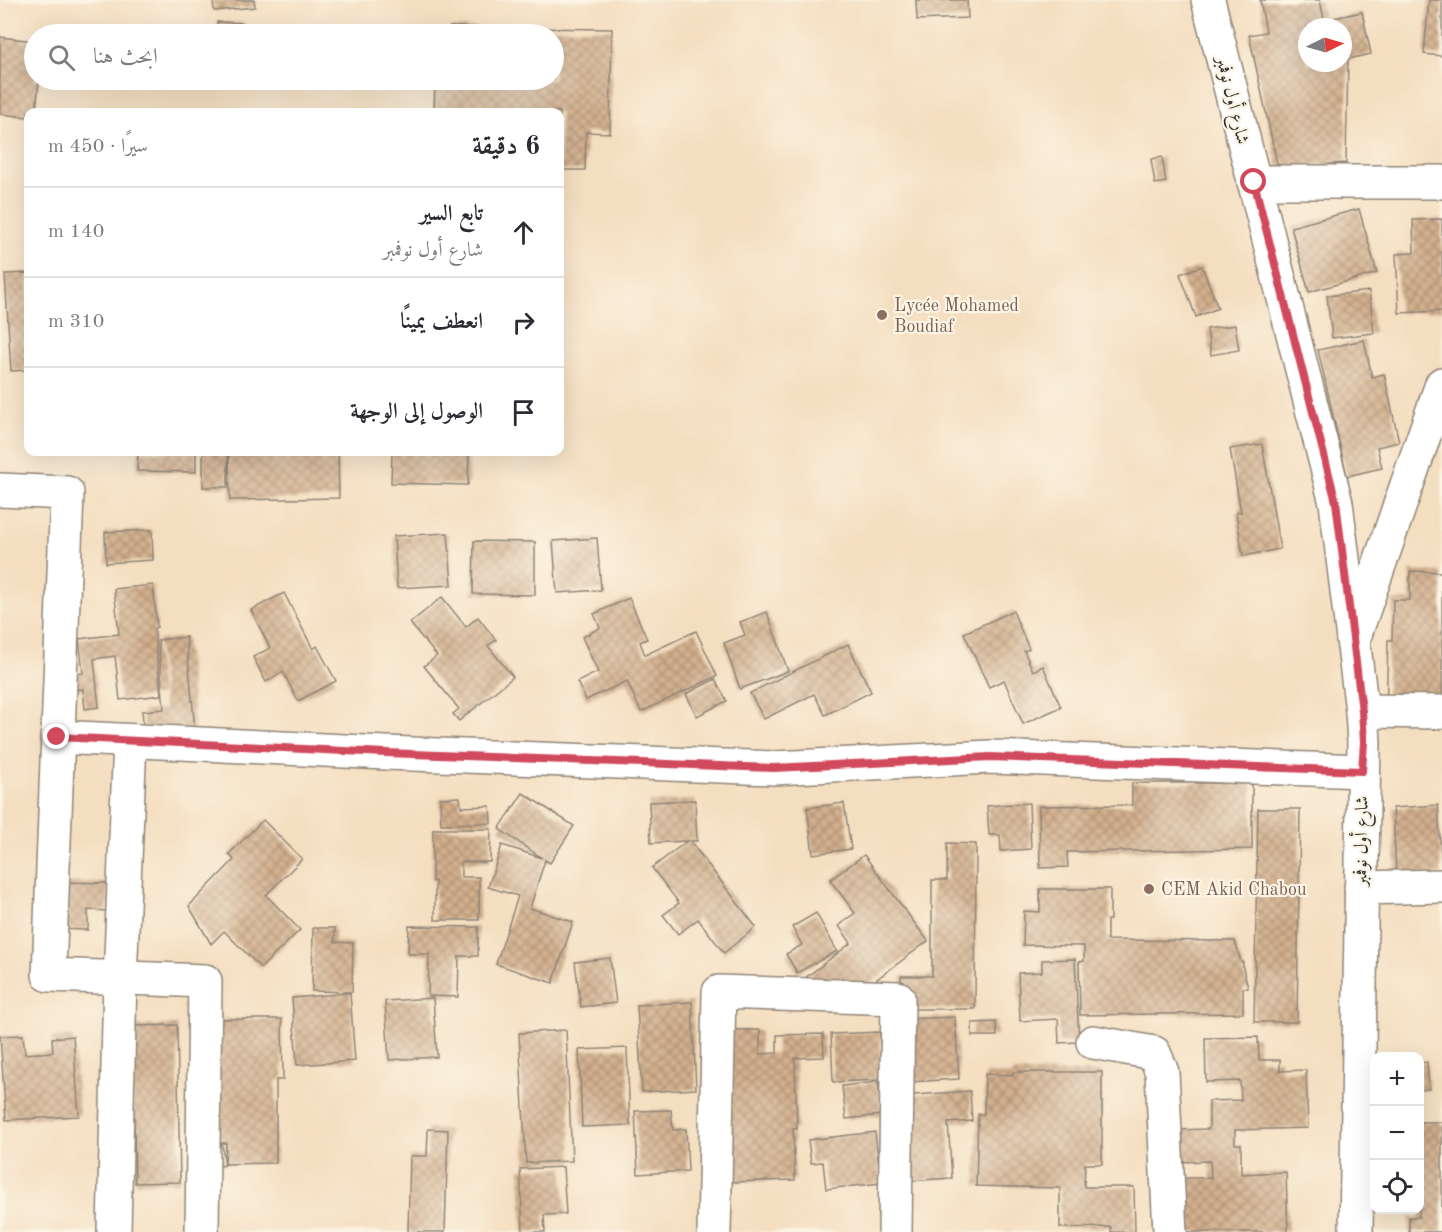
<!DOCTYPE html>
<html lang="ar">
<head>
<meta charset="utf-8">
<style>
	:root { --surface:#fff; --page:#f7f7f7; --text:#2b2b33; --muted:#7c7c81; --line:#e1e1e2 }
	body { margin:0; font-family:"Old Standard TT",Amiri,serif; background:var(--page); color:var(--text); direction:rtl }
	.controls { position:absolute; right:18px; bottom:18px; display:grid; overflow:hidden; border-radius:12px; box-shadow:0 6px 24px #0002 }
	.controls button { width:54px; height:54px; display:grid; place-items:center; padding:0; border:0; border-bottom:2px solid var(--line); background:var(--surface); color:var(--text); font:30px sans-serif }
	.compass { position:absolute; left:1298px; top:18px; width:54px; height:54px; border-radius:50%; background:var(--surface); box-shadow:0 6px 24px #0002; rotate:85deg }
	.stop { position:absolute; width:18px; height:18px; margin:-14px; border:4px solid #d1495b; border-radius:50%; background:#fff }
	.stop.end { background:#d1495b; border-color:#fff; box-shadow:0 2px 6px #0008 }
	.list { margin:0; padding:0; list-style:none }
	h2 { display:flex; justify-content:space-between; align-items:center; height:78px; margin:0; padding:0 24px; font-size:26px }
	h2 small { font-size:20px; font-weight:400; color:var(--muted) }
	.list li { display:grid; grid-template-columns:39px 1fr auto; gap:18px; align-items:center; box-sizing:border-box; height:90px; padding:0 24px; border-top:2px solid var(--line) }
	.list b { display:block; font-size:22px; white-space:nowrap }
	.list p { margin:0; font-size:20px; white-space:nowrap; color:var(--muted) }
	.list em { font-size:20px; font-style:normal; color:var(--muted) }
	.icon { flex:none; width:33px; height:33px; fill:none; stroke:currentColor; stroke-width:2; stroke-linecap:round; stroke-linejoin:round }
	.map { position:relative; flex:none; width:1442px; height:1232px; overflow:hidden; direction:ltr }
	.search { position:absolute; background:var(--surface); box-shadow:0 6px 24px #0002; left:24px; top:24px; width:540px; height:66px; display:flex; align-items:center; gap:15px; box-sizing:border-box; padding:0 21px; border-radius:33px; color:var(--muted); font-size:22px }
	.panel { position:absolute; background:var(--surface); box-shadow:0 6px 24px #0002; left:24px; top:108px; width:540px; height:348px; border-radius:12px; direction:rtl }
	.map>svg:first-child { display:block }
	.building { fill:url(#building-cross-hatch); fill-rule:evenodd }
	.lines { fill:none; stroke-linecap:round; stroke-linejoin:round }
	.minor-casing { stroke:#908476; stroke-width:36 }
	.major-casing { stroke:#908476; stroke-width:36 }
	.minor { stroke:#fff; stroke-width:33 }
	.major { stroke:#fff; stroke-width:33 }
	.route { stroke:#d1495b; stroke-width:8 }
	.education-dot { fill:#8d6e63; stroke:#fcf5e5; stroke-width:2 }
	.labels { text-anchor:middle; stroke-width:4.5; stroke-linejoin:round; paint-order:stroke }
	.street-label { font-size:18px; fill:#2b2b2b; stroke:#fcf5e5 }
	.education-label { font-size:18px; fill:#785e54; stroke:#fcf5e5; text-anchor:start }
</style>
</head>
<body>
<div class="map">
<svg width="1442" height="1232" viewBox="0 0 1442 1232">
	<defs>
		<pattern id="building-cross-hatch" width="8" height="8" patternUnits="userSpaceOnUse" patternTransform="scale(1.5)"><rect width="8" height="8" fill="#d3b08e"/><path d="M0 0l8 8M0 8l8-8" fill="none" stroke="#ab8f74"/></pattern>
	</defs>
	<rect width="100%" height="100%" fill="#fcf5e5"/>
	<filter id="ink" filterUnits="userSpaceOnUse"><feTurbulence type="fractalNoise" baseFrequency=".0167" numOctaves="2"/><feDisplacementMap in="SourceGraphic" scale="12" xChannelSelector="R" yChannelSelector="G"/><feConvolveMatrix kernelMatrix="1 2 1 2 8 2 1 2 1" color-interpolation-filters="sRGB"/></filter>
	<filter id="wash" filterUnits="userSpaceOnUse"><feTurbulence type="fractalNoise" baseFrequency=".008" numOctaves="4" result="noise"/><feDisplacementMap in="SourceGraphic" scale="24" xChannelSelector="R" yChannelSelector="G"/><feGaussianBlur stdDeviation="1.35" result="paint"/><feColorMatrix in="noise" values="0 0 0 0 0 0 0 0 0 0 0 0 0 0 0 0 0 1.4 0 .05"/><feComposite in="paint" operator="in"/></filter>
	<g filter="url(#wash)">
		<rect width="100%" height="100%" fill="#f4dec0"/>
		<g id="blocks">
			<g class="building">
				<polygon points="213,0 254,0 255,7 214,11"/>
				<polygon points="916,0 967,0 968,18 917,20"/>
				<path d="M1260 0H1320L1324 20 1362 12 1371 54 1348 59 1346 163 1278 168 1249 35 1266 32ZM1307 27H1343V63H1307Z"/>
				<polygon points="1429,0 1442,0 1442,56 1424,54"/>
				<polygon points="217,22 244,23 243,34 217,34"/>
				<polygon points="450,27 612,29 610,133 586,132 585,170 560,170 560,112 434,112 435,80 554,80 554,34 450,34"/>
				<polygon points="0,37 34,41 34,80 39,80 36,112 28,112 28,117 0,114"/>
				<polygon points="214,80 241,80 240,85 214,83"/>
				<polygon points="1162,157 1166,182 1155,184 1151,159"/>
				<polygon points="1359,209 1377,273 1309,292 1291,227"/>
				<polygon points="1442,219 1442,311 1399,313 1396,254 1414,253 1413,220"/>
				<polygon points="1202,266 1218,308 1196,317 1180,274"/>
				<polygon points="28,273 28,370 11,371 5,274"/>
				<polygon points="1369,291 1374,333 1332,338 1327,296"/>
				<polygon points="1235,325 1239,350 1211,355 1207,329"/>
				<polygon points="1364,340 1372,377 1384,374 1399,442 1377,447 1382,468 1347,476 1318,350"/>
				<polygon points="1262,444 1280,549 1243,556 1236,512 1241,512 1230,449"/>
				<polygon points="138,452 196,452 196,472 137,471"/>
				<rect x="203" y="452" width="25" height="35"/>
				<polygon points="229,452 338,452 339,498 230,500"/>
				<polygon points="392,452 469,452 468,485 391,483"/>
				<polygon points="152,530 153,560 106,563 105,532"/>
				<polygon points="448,533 452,585 397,588 394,536"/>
				<polygon points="597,538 601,590 557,593 553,541"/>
				<polygon points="474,541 535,542 535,595 473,594"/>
				<polygon points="1410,571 1442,572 1442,718 1386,717 1388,640 1392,640 1393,600 1410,600"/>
				<polygon points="153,585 157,627 154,628 161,695 120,700 115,656 94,659 99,707 85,709 83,689 65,691 63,675 83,673 79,639 119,634 114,589"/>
				<polygon points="284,593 313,649 317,646 336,681 298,701 283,672 266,682 253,657 270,648 251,610"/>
				<polygon points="442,597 466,627 478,617 496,640 488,646 513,677 459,721 453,714 459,709 424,666 437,656 410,623"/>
				<polygon points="629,598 647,639 640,642 645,655 696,631 717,676 641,712 627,681 586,700 577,682 598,672 582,637 600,628 594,614"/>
				<polygon points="1013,611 1029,649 1024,651 1033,671 1043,666 1061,707 1023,724 1004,680 989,687 964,633"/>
				<polygon points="767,612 788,671 740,689 724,643 745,635 740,622"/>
				<polygon points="186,637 196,740 146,750 142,711 164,709 158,640"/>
				<polygon points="848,644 871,692 825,715 814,694 764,719 750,693"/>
				<polygon points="715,679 727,701 697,716 686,694"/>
				<polygon points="1132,783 1252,783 1252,849 1067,852 1068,867 1040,868 1039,806 1132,805"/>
				<polygon points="523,793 574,826 550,863 545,860 530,908 573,922 553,983 496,964 518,896 488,887 502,845 542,858 499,829"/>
				<polygon points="460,797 461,807 490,806 491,823 441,824 440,798"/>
				<polygon points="695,800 697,841 690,841 756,927 724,953 698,919 678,934 663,915 679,903 652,868 687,841 651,843 649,802"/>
				<polygon points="844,803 851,849 813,854 807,808"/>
				<polygon points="1029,803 1031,849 1001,851 1000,835 989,835 987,806"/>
				<polygon points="1438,805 1442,874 1396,876 1393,808"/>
				<polygon points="1258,809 1300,809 1297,1022 1254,1022"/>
				<polygon points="263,820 302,859 266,895 300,930 261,968 224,931 211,944 189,906 234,860 229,854"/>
				<polygon points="433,829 491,829 490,862 461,862 461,877 479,877 479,920 435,920 435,881 432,881"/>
				<polygon points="947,843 976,844 975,1009 901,1009 901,976 932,976 932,880 947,880"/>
				<polygon points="864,855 928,941 831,1013 805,978 851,943 839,926 855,913 830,880"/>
				<polygon points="57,882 108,883 108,911 88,910 88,930 56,929"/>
				<polygon points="1040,889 1110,889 1110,920 1107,920 1107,940 1235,941 1241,962 1243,962 1243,968 1248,988 1243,988 1243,1013 1080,1015 1079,962 1084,961 1084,946 1023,945 1024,911 1040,912"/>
				<polygon points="816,913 837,951 797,973 786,954 802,945 792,927"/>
				<polygon points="409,926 478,927 478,956 459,956 458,997 428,996 429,954 408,954"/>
				<polygon points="313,928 335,928 335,942 353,943 352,992 312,991"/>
				<polygon points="610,958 616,1003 581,1007 575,962"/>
				<polygon points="1075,959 1079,1042 1059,1043 1058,1019 1020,1021 1018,973 1042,972 1042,960"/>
				<polygon points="350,993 355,1061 297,1065 292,998"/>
				<polygon points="433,998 437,1057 389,1060 385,1001"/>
				<polygon points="692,1002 696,1089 642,1092 637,1005"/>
				<polygon points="955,1017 959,1079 909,1082 906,1019"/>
				<polygon points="212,1019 282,1019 283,1080 276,1080 276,1163 225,1164 226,1143 204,1143"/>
				<polygon points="996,1022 997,1036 972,1036 972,1023"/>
				<polygon points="177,1025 180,1182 135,1183 132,1026"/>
				<polygon points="566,1030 572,1161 526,1163 519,1033"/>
				<polygon points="724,1030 760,1030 760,1054 777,1053 777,1035 823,1034 824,1057 795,1058 797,1129 793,1129 795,1180 730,1182"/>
				<polygon points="880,1032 882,1080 833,1082 831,1034"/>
				<polygon points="23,1035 25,1054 53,1052 52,1038 73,1036 79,1116 6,1120 0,1036"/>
				<polygon points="1258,1037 1259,1060 1280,1060 1280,1071 1306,1070 1308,1128 1235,1130 1235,1144 1241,1144 1241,1174 1286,1172 1288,1232 1183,1232 1182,1178 1211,1178 1210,1161 1177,1162 1177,1130 1209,1129 1209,1101 1241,1100 1240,1081 1206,1082 1205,1038"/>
				<polygon points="627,1048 630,1125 582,1127 579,1050"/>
				<polygon points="1427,1062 1429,1089 1420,1090 1420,1063"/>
				<polygon points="1013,1072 1102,1072 1102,1164 1085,1164 1084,1187 1134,1187 1135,1232 1111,1232 1111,1227 1060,1228 1060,1188 976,1186 978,1114 984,1114 985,1074 1013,1075"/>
				<polygon points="878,1082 882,1115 846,1119 842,1086"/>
				<polygon points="970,1091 972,1121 948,1123 952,1178 907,1181 901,1096"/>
				<polygon points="671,1110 673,1130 686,1129 688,1171 638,1174 635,1111"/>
				<polygon points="1420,1122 1442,1122 1442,1232 1409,1232 1409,1217 1419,1217"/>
				<polygon points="428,1129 448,1130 445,1232 408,1232 410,1156 427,1156"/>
				<polygon points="875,1132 881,1183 826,1189 823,1162 811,1163 808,1140"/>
				<polygon points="222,1144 225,1165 215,1167 212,1145"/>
				<polygon points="563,1167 566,1214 544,1215 545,1232 523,1232 520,1169"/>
			</g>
		</g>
	</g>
	<g filter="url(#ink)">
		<use href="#blocks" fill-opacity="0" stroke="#908476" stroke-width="1.5"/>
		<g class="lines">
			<defs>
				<g id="minor">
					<polyline points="1254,182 1442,182"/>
					<polyline points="0,490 67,493 49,975 205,981 202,1232"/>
					<polyline points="1353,640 1442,384"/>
					<polyline points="1362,711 1442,712"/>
					<polyline points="57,737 386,753 774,768 990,757 1362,771"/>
					<polyline points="1361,888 1442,886"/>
					<polyline points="1093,1042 1154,1053 1162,1072 1170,1232"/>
					<polyline points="114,1232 120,979 130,741"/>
					<polyline points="714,1232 719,992 898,998 895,1232"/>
				</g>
				<polyline id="major" points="1208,0 1336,503 1362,711 1364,742 1356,1232"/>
			</defs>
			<use href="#minor" class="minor-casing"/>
			<use href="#major" class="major-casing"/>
			<use href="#minor" class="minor"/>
			<use href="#major" class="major"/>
		</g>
	</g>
	<g class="lines" filter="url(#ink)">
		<polyline class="route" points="57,737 386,753 774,768 990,757 1362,771 1364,742 1362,711 1336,502 1254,182"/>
	</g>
	<g class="education-dot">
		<circle cx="882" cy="315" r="6"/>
		<circle cx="1149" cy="889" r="6"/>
	</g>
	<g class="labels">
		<g class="street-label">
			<text transform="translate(1233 100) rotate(76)" y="6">شارع أول نوفمبر</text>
			<text transform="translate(1361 841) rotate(-89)" y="6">شارع أول نوفمبر</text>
		</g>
		<g class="education-label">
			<text x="894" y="311">Lycée Mohamed<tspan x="894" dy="21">Boudiaf</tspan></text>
			<text x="1161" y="895">CEM Akid Chabou</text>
		</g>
	</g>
</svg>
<div class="controls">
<button>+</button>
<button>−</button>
<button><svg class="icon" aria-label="locate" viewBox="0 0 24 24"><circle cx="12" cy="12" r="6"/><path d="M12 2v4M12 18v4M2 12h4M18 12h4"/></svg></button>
</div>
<svg class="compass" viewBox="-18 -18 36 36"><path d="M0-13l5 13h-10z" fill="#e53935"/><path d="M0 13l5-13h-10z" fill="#7c7c81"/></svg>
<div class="stop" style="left:1254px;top:182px"></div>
<div class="stop end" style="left:57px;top:737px"></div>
<div class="search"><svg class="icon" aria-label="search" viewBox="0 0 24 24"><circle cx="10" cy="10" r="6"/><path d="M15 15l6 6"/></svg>ابحث هنا</div>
<section class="panel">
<h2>6 دقيقة<small>سيرًا · 450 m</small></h2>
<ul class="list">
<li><svg class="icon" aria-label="ahead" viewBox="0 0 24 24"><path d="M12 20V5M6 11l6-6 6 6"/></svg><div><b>تابع السير</b><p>شارع أول نوفمبر</p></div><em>140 m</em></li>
<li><svg class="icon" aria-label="right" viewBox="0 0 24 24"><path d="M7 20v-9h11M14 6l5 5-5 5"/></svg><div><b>انعطف يمينًا</b></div><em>310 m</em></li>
<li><svg class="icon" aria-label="arrive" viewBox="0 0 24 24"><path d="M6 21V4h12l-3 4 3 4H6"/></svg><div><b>الوصول إلى الوجهة</b></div></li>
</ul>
</section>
</div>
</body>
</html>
